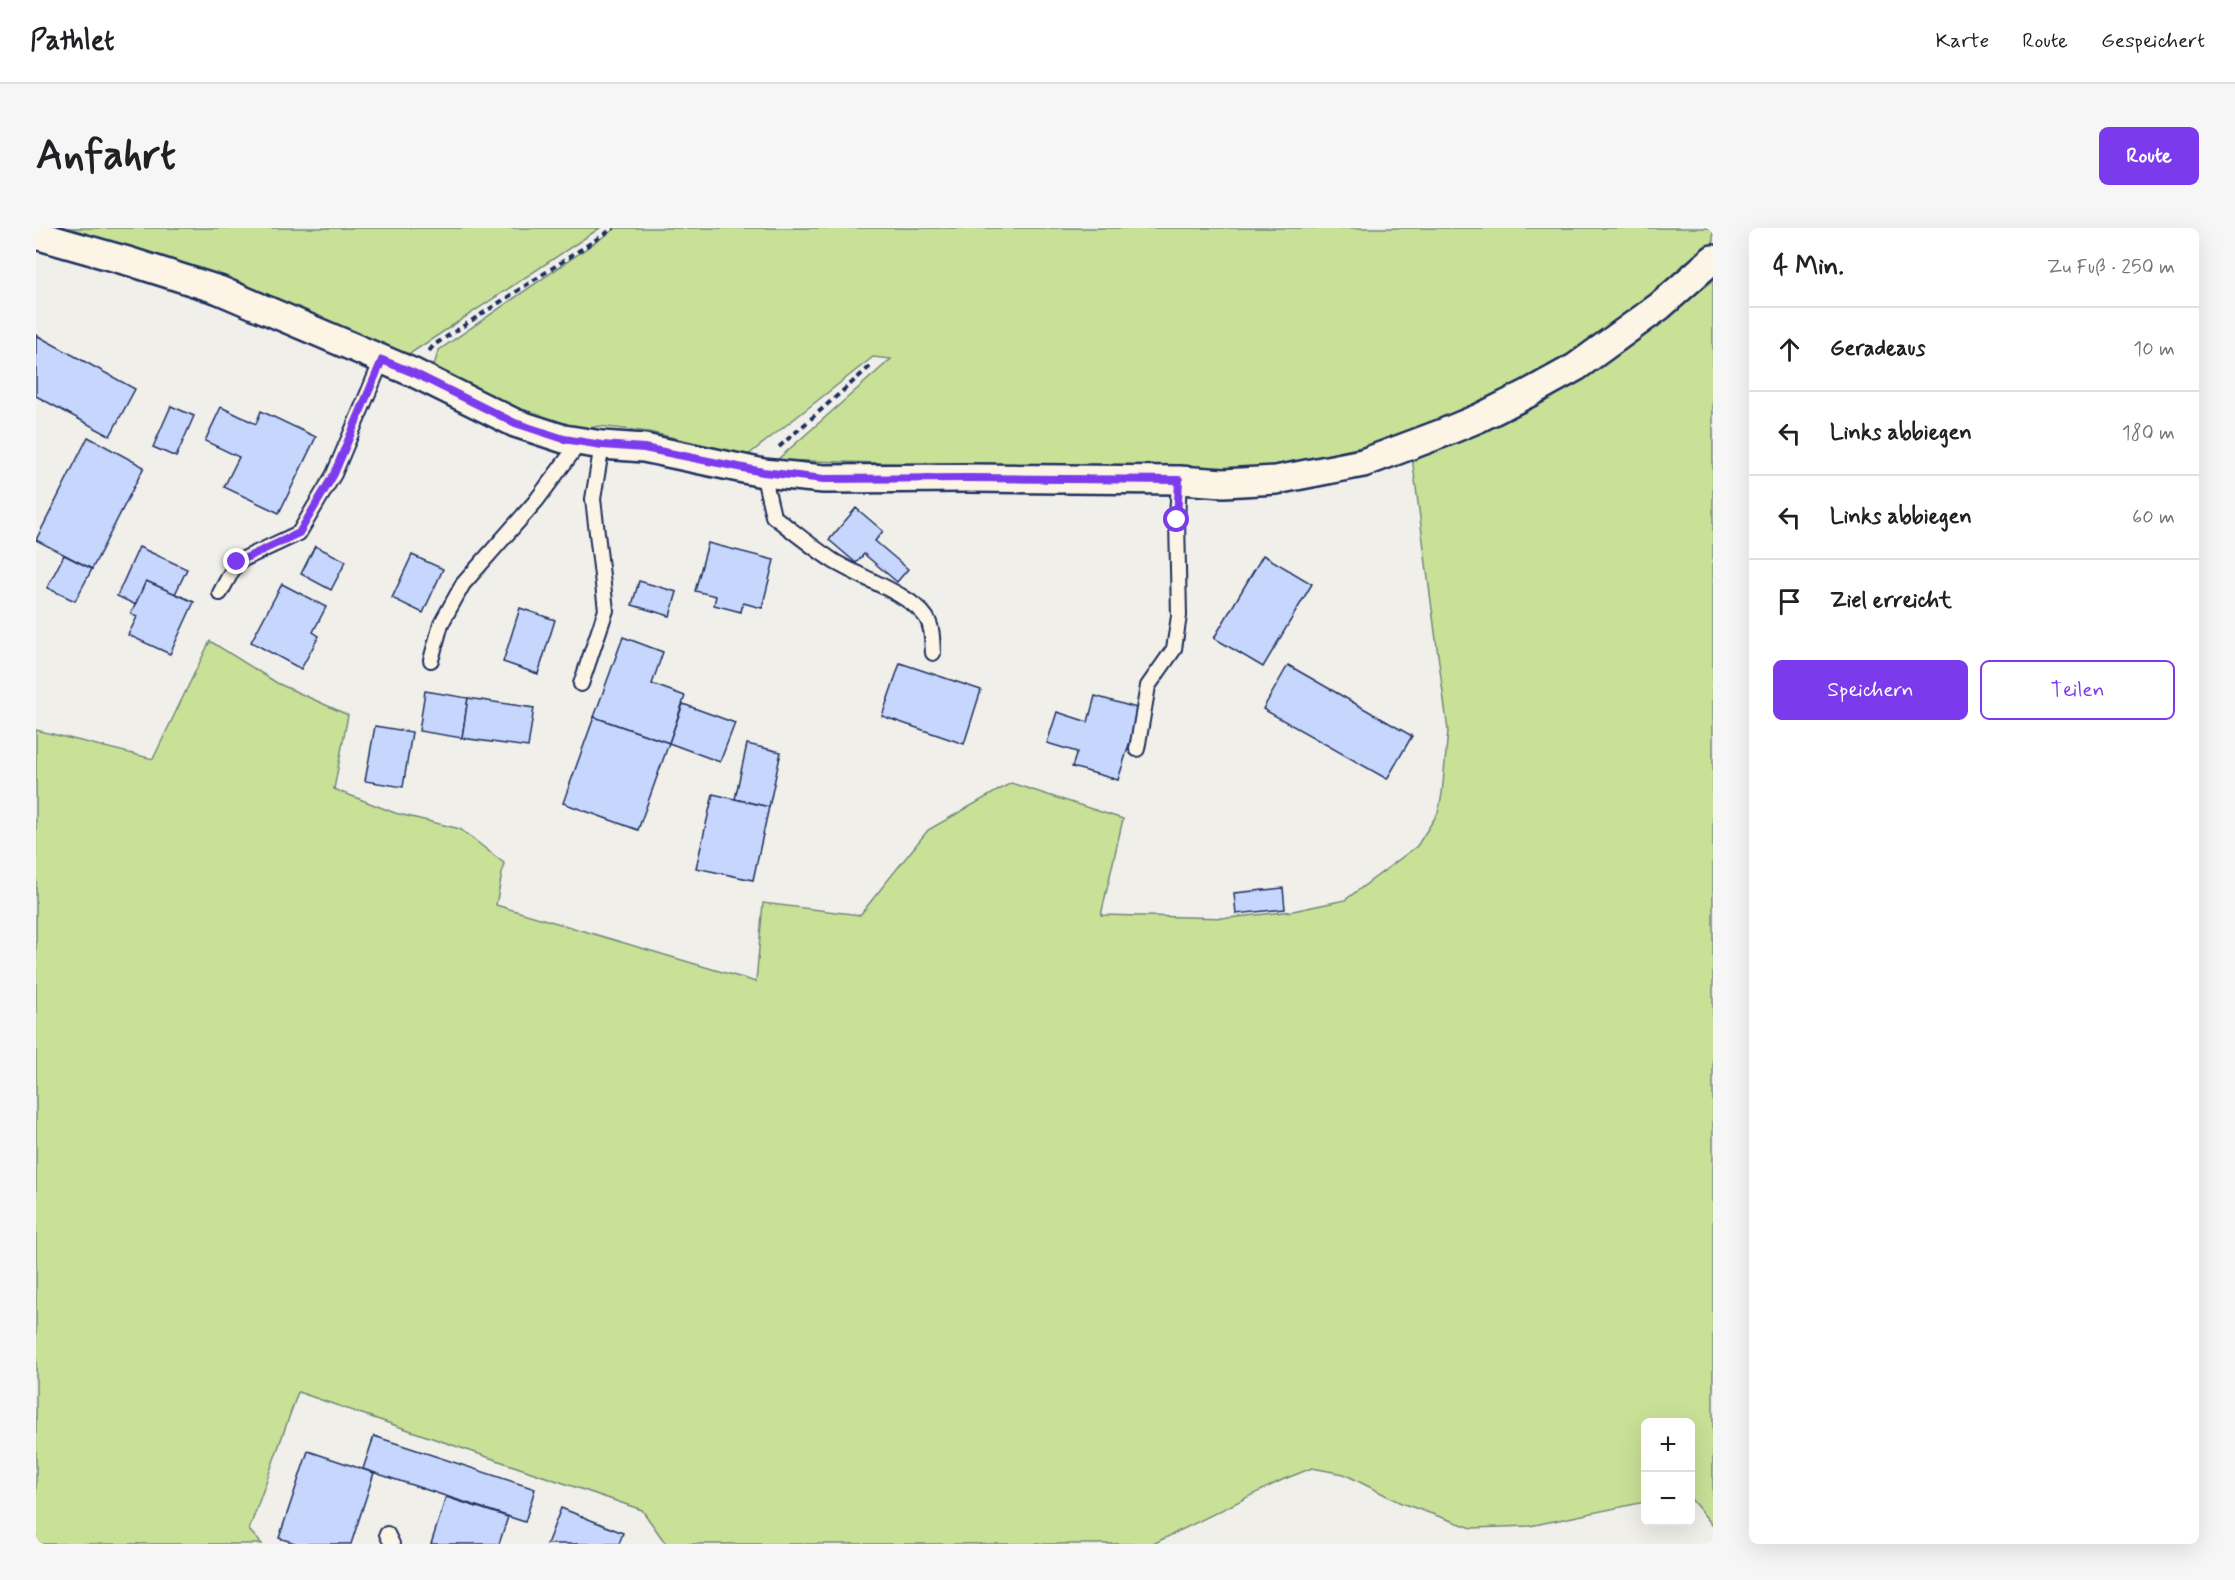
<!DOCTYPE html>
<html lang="de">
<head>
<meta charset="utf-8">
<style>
	:root { --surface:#fff; --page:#f6f6f6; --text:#202124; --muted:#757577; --line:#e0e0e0; --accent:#7c3aed }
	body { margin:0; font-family:Mynerve,sans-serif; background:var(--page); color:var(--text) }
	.controls { position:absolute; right:18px; bottom:18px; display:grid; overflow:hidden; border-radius:9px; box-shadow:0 6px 24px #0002 }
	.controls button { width:54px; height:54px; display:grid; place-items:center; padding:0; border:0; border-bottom:2px solid var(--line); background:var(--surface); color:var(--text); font:30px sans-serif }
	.stop { position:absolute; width:18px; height:18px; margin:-14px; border:4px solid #7c3aed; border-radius:50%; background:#fff }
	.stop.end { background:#7c3aed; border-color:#fff; box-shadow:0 2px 6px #0008 }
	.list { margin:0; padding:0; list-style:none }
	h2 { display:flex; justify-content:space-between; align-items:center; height:78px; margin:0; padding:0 24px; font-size:26px }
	h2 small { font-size:20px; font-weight:400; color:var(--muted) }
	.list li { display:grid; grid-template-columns:39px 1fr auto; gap:18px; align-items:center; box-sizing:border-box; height:84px; padding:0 24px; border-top:2px solid var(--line) }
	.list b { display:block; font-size:22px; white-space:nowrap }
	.list em { font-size:20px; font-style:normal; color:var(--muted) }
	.actions { display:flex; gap:12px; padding:18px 24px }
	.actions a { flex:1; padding:14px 0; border:2px solid var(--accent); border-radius:9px; text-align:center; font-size:21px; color:var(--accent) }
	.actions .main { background:var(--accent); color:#fff }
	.icon { flex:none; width:33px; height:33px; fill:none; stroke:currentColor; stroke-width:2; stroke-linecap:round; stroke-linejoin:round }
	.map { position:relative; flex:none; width:1677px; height:1316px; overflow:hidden; border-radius:9px }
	header { display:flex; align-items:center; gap:36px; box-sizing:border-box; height:84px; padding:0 30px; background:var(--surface); border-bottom:2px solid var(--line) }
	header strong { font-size:28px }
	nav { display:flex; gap:33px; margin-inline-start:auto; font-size:21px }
	.intro { display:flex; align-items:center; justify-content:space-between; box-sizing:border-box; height:144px; padding:0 36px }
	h1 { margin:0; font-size:42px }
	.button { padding:15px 27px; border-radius:9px; background:var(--accent); color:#fff; font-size:21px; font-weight:700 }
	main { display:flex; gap:36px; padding:0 36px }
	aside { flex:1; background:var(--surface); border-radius:9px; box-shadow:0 6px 24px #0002 }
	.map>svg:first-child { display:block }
	.green { fill:#c8e197; stroke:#72887a; stroke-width:1.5 }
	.building { fill:#c7d6fd; stroke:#1b2f5e; stroke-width:1.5 }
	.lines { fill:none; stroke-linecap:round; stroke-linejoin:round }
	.service-casing { stroke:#1b2f5e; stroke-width:18 }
	.minor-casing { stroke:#1b2f5e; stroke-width:32 }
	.path { stroke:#1b2f5e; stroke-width:4; stroke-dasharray:6 4.5; stroke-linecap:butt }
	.service { stroke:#fcf5e5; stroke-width:14 }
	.minor { stroke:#fcf5e5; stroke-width:27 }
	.route { stroke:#7c3aed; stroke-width:8 }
</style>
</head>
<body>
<header>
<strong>Pathlet</strong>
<nav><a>Karte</a><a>Route</a><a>Gespeichert</a></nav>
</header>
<div class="intro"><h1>Anfahrt</h1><a class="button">Route</a></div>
<main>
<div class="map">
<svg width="1677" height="1316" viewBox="0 0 1677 1316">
	<rect width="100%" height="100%" fill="#f1efea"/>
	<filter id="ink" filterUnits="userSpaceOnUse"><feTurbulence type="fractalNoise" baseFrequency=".0167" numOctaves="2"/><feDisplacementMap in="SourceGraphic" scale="12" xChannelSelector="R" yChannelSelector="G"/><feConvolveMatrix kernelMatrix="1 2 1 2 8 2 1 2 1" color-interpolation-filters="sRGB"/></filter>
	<g filter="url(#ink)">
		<g class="green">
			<polygon points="7,0 564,0 375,125 359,127"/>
			<polygon points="580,0 1677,0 1677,16 1632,57 1581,95 1502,148 1361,211 1258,234 1180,245 741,232 855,131 837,129 707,231 682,220 613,204 563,198 541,203 472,181 397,140 403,122"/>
			<polygon points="1677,46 1677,1298 1655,1271 1654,1194 1610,1194 1609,1274 1494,1298 1436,1300 1365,1275 1308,1246 1276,1240 1246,1252 1117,1316 630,1316 606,1282 262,1164 213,1302 226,1316 0,1316 0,502 117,531 174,413 241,455 312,487 298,561 359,585 424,601 468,635 460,677 720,754 727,675 824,687 892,602 975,555 1087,591 1065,687 1192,690 1257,683 1309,672 1381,618 1402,585 1406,566 1412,503 1376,229"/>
		</g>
		<g class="building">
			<polygon points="0,107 99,161 74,208 0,168"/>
			<polygon points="135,178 158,188 140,229 117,219"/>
			<polygon points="185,179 220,196 225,183 280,209 243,285 188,259 203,229 169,213"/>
			<polygon points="52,209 108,239 56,341 0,312"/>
			<polygon points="820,280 847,303 839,313 872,341 861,354 828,326 820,335 793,312"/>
			<polygon points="672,315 738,332 726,380 707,375 705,384 678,377 680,368 659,363"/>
			<polygon points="279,318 310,333 295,362 265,346"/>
			<polygon points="103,319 151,341 139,366 110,353 100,377 81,368"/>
			<polygon points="28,327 56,341 39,373 11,360"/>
			<polygon points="376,327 407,341 387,385 356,370"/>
			<polygon points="1227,327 1276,356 1227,439 1178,410"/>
			<polygon points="110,353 158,374 134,426 92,407 101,389 95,386"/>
			<polygon points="603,353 641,364 634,388 596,377"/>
			<polygon points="246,356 290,379 277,404 283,408 265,441 215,414"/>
			<polygon points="484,380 519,392 502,446 467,434"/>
			<polygon points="587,409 627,424 616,456 649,468 633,515 558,489"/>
			<polygon points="864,435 945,462 928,516 846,488"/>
			<polygon points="1252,437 1376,508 1351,551 1227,481"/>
			<polygon points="389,463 432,470 426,510 383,503"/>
			<polygon points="1059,468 1104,481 1082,552 1036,539 1041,524 1011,515 1021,484 1052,494"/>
			<polygon points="432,470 498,480 492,519 426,510"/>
			<polygon points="647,476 699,495 684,534 633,515"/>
			<polygon points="558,489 633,515 602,602 527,575"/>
			<polygon points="339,498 376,504 367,559 329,553"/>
			<polygon points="711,516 745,524 733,579 699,571"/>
			<polygon points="677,566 733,579 717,652 660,640"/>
			<polygon points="1247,660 1249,681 1200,686 1198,665"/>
			<polygon points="338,1208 499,1261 489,1294 327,1241"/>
			<polygon points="272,1223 338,1245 315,1316 262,1316 243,1310"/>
			<polygon points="410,1269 472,1289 463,1316 395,1316"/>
			<polygon points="525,1280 587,1305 583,1316 511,1316"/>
		</g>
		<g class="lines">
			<defs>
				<g id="service">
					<path d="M727 245 737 288C757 303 776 319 796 332 822 349 873 365 890 389 897 399 896 413 897 425"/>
					<polyline points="184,365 201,334 263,305 298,246 346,132"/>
					<polyline points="395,432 405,396 427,356 500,273 544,214"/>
					<polyline points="545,456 570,382 557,271 566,217"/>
					<polyline points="1101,521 1112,458 1138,421 1143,388 1141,292 1143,252"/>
					<polyline points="351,1306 356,1316"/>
				</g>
				<polyline id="minor" points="0,7 95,34 183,62 378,145 479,195 528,211 566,217 608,220 727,245 788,251 931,250 1143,252 1188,255 1240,252 1327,235 1407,205 1443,190 1493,165 1540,139 1624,78 1677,31"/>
			</defs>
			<use href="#service" class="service-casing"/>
			<use href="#minor" class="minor-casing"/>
			<g class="path">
				<polyline points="393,123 398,117 578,0"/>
				<polyline points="743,219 837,136"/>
			</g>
			<use href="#service" class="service"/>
			<use href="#minor" class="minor"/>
		</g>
	</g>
	<g class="lines" filter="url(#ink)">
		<polyline class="route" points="201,334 263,305 298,246 346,132 378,145 479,195 528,211 566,217 608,220 727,244 788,251 931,250 1143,252 1141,292"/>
	</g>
</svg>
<div class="controls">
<button>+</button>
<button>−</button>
</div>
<div class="stop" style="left:1141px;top:292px"></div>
<div class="stop end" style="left:201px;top:334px"></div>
</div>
<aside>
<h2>4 Min.<small>Zu Fuß · 250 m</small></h2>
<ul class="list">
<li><svg class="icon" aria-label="ahead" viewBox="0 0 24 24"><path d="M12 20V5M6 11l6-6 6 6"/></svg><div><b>Geradeaus</b></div><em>10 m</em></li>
<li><svg class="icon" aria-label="left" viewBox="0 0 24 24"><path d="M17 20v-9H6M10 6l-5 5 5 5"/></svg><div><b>Links abbiegen</b></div><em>180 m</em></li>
<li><svg class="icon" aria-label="left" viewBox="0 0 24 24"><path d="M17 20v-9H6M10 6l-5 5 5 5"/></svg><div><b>Links abbiegen</b></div><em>60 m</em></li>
<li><svg class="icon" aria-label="arrive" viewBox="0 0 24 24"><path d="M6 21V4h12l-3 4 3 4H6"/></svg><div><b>Ziel erreicht</b></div></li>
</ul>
<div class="actions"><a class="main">Speichern</a><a>Teilen</a></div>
</aside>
</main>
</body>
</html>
